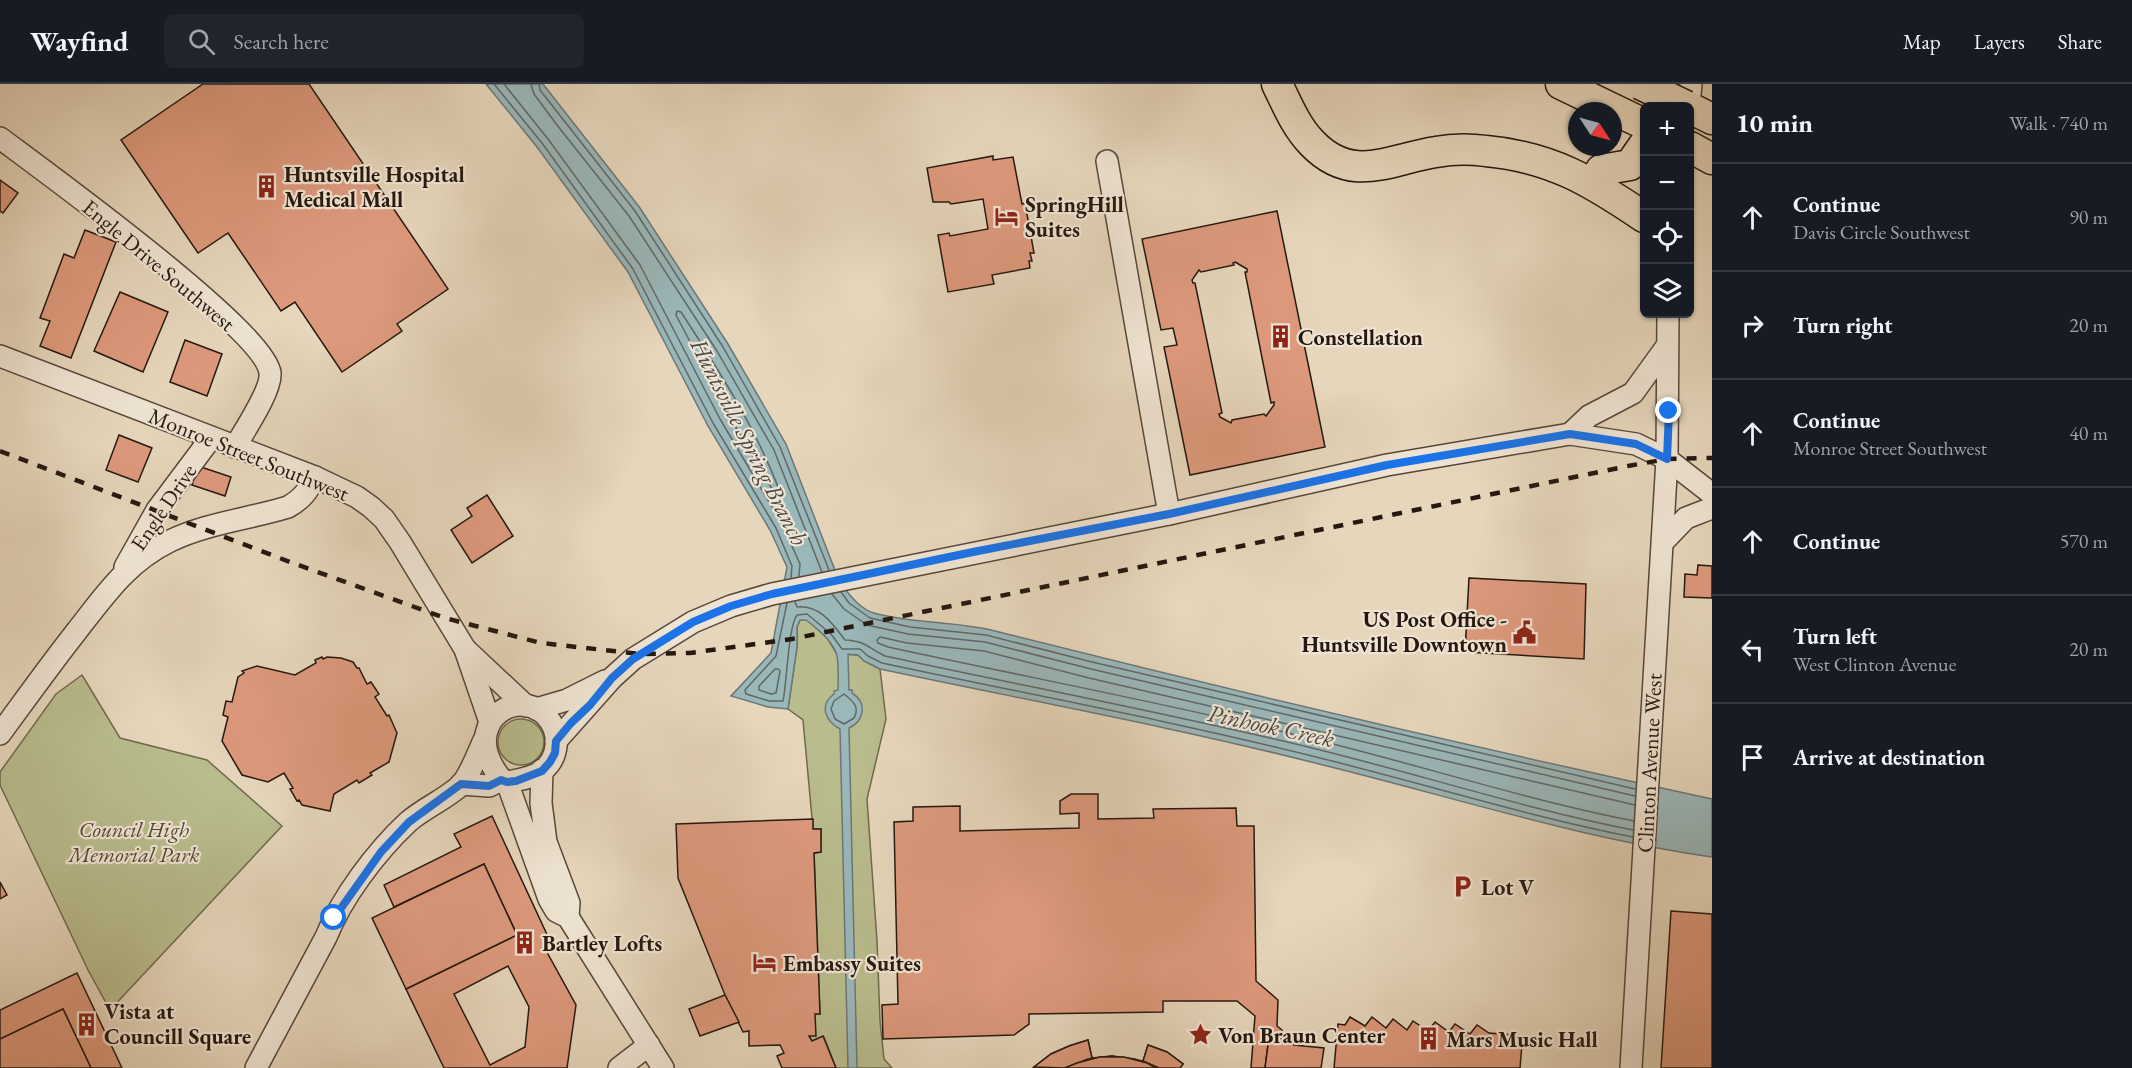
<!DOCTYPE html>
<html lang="en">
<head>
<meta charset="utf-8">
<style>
	:root { --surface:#171b24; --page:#20242c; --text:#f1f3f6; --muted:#9ea1a6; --line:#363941 }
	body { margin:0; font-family:"EB Garamond",serif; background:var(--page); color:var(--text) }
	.controls { position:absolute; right:18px; top:18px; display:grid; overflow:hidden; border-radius:9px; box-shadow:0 2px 4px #0004 }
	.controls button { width:54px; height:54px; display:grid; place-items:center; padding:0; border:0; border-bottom:2px solid var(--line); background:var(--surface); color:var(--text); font:30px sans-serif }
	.compass { position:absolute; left:1568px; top:18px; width:54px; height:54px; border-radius:50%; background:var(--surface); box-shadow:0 2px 4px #0004; rotate:126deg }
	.stop { position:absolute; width:18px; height:18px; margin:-14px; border:4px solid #1a73e8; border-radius:50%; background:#fff }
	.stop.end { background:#1a73e8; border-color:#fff; box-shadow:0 2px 6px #0008 }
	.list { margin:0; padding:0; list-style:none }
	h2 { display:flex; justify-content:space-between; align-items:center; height:78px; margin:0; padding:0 24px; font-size:26px }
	h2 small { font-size:20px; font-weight:400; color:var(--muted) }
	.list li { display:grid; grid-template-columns:39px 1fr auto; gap:18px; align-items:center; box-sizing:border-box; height:108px; padding:0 24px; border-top:2px solid var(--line) }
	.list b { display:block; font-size:22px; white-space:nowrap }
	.list p { margin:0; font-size:20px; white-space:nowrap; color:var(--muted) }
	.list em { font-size:20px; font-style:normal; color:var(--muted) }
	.icon { flex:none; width:33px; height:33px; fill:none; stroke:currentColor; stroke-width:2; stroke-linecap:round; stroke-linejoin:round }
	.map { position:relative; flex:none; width:1712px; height:984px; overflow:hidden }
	header { display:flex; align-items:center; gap:36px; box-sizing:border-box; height:84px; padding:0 30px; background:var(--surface); border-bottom:2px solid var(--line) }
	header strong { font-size:28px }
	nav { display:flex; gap:33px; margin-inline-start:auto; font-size:21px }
	.search { width:420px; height:54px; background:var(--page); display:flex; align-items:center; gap:15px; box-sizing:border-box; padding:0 21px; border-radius:9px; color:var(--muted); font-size:22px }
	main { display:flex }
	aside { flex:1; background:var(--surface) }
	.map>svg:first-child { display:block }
	.green { fill:#b9bc8d; stroke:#706a4e; stroke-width:1.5 }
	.water { fill:#9ab7ba; stroke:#6c7776; stroke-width:1.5 }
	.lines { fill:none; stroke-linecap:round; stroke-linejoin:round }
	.shore { stroke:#606865; stroke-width:1.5 }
	.building { fill:#dd997c; stroke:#261810; stroke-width:1.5; fill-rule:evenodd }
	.minor-casing { stroke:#56483b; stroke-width:24 }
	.highway-casing { stroke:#261810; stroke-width:33 }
	.minor { stroke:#efe4d3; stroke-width:21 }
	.highway { stroke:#e6d6bb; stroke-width:30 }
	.rail { stroke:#261810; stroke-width:4.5; stroke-dasharray:10 10; stroke-linecap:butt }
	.highway-bridge-casing { stroke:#261810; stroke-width:33; stroke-linecap:butt }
	.highway-bridge { stroke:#e6d6bb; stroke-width:30 }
	.route { stroke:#1a73e8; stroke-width:8 }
	.labels { text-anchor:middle; stroke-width:4.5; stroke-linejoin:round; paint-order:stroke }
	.poi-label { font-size:22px; font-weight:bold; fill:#261810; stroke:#efe4d3; text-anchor:start }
	.street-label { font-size:22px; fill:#261810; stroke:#efe4d3 }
	.park-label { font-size:22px; font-style:italic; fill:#524936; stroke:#efe4d3 }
	.water-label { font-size:24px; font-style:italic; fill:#494843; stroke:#efe4d3 }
</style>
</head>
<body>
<header>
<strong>Wayfind</strong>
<div class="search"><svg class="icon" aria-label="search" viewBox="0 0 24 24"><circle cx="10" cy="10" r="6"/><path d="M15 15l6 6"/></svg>Search here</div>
<nav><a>Map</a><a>Layers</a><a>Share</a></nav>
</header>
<main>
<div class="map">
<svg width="1712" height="984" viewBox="0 0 1712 984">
	<rect width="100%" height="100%" fill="#e6d6bb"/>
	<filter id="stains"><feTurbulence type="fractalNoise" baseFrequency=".00333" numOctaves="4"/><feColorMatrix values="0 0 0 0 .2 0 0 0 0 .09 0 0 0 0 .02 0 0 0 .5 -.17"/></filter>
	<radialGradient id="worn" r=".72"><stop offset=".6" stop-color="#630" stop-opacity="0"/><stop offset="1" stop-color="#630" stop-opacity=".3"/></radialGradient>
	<g class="green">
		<polygon points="806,535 827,554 837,570 858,571 864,577 880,585 886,635 867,715 877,857 880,937 884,975 892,984 836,984 824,953 812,957 809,952 815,930 820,930 814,769 821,768 821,745 813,745 803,636 788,625 797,563 797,543 800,536"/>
		<polygon points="82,591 120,654 207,676 282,742 110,926 88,886 0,701 0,688 56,610"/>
		<circle cx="521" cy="658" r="23"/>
	</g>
	<path class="water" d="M486 0H543L640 124 728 260 786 360 840 499C849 510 860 525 874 529 913 540 955 537 995 547 1233 607 1472 663 1712 715V773C1578 754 1450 712 1319 680 1174 643 1026 616 880 585L864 577 858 571 848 570 849 606H852V609C868 619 864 637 849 644L857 984H848L840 645C825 637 819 621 834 610V607L838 606C838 595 839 583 837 572 834 558 817 544 806 536H800L797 543V563L788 625 768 623 731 612 771 569 787 483 770 446 708 342 628 188 537 63Z"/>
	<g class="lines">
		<g class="shore">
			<polyline points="494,0 542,59 633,185 713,339 776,444 792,482 791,494"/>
			<polyline points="504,0 548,55 640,181 720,335 782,440 800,480 799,492"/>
			<polyline points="531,0 534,10 557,41 629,132 717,267 774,366 822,488"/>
			<polyline points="539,0 540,6 635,127 723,263 780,363 829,486"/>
			<path d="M677 227 681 228C718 285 756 344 780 408L779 411 775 410 728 330 676 231Z"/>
			<polyline points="841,508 849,519 870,534 910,543 986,551 1092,578 1635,705"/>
			<polyline points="832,510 844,525 867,541 908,550 985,558 1091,585 1635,712"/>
			<path d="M795 518 797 523C820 521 832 539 845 556 865 557 867 563 885 572 1028 603 1173 630 1316 665 1422 691 1526 725 1633 746"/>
			<path d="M787 519 776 572 745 606 746 610 769 617H783C787 599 788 543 797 531L807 530 831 550 842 565H860L868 572 882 579C1027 610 1173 637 1316 673 1422 699 1526 732 1633 753"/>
			<polygon points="775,585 778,585 780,587 776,609 771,610 759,606 759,602"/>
			<path d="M844 610C853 617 860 623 854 634L844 640 835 635 831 625 834 617Z"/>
			<path d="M1634 737C1527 716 1423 682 1317 656 1175 621 1031 594 888 563L878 559 877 556 880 553 907 559 984 567 1089 594 1635 721"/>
		</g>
	</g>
	<g class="building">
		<polygon points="203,0 309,0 448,205 397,240 402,247 342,288 295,218 281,227 228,149 198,169 121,56"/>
		<polygon points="993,72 993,76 1013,73 1022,120 1025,119 1034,169 1030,169 1032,177 1029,177 1030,184 992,191 994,200 948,208 938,151 949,149 950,152 988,145 983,115 951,120 949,118 933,118 927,84"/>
		<polygon points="0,96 18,109 3,129 0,127"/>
		<path d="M1277 127 1325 363 1190 391 1164 263 1177 261 1173 244 1161 246 1142 155ZM1235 178 1247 185V188H1245L1271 319 1274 318V321L1266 332 1264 330 1232 336 1231 339 1220 333 1219 330 1222 329 1195 199H1193L1192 196 1199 186 1201 188 1234 181 1233 179Z"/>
		<polygon points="85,146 116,158 71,274 40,262 50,237 40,234 64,170 74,174"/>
		<polygon points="120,208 168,228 143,288 94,267"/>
		<polygon points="185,256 222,270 207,312 170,298"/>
		<polygon points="119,351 152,364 138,398 106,386"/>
		<polygon points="198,382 231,393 225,412 192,401"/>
		<polygon points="487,411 513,452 472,479 451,446 472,432 467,424"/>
		<polygon points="1698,481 1712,482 1712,514 1684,513 1685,490 1697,491"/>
		<polygon points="1469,494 1586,500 1584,575 1465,568"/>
		<polygon points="322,573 323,575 327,573 341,574 353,578 357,584 359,584 367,600 371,598 379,610 375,613 387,632 389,631 397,649 389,678 370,689 372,691 359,699 357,696 334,710 330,727 302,721 299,716 297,717 290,705 293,704 284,689 268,698 242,691 222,657 228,633 223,631 226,617 232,618 238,593 244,589 242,587 257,582 295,591 316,579 315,576"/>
		<polygon points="1071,710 1098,710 1098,735 1154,734 1153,725 1236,724 1237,742 1254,742 1256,897 1278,916 1277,942 1282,946 1282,955 1269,953 1265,984 1251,984 1255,932 1237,917 1163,917 1163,928 1029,930 1029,940 1014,951 883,955 882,921 898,920 894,738 913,737 913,723 960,722 960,747 1079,744 1079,729 1060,730 1060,717"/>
		<path d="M492 732 550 857 543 861 576 921 567 984H444L406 905 517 851 484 780 394 823 384 801 461 763 454 750ZM508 882 529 923 525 963 490 981 454 910Z"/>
		<polygon points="813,735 813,745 821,745 821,768 814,769 820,930 815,930 816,952 809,952 812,957 823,952 836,984 782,984 777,972 784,969 780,961 749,962 749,947 743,948 725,911 678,794 676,740"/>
		<polygon points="484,780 517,851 406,905 372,834"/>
		<polygon points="0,798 7,811 0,815"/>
		<polygon points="1671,827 1712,830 1712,984 1661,984"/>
		<polygon points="77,889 122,984 91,984 63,925 0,955 0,926"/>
		<polygon points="725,911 739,938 700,952 689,925"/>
		<polygon points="63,925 91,984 0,984 0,955"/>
		<polygon points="1350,933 1365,942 1372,933 1386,944 1393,935 1407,946 1413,937 1428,947 1435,938 1449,948 1455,940 1470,950 1477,941 1489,949 1515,951 1522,960 1520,984 1334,984 1338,940 1345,941"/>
		<polygon points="1269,953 1294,956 1294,961 1324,964 1321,984 1265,984"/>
		<polygon points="1088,956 1092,974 1112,972 1143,977 1148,961 1167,968 1183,980 1180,984 1034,983 1051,970 1069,962"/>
		<polygon points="1088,956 1092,974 1065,984 1034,983 1051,970 1069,962"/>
		<polygon points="1148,961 1167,968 1183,980 1180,984 1159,984 1143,977"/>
		<polygon points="1112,972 1135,975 1159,984 1065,984 1088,975"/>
		<polygon points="1100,973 1124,973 1147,979 1156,984 1065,984 1077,979"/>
	</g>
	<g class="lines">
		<defs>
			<g id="minor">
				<polyline points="1689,22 1691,0"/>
				<path d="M0 54C44 87 265 247 270 289 272 306 244 347 235 363"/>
				<polyline points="1107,77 1169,430"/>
				<polyline points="0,272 315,393 357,413 371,423 384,435 400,458 465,565 490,638"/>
				<polyline points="1570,350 1589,332 1633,309 1667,262"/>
				<polyline points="1663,458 1686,434 1712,424"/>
				<polyline points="125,483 157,426 211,354"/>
				<polyline points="465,565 526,622"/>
				<polyline points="536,625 567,616 605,597"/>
				<path d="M0 650C25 616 50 581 76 548 105 511 127 478 170 457 207 439 249 435 288 423 302 415 308 407 315 393"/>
				<polyline points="556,657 612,594 633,575 693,538 731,522 772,510 1169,430 1387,381 1570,350 1636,360 1667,375 1712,410"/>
				<polyline points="542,686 541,719 546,758 569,819 568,833"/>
				<path d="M507 698C518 696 532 694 542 687 559 674 561 649 547 633 519 602 467 635 492 681 496 688 499 695 507 698L549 815 556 827 568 833 663 984"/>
				<polyline points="461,700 489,702 501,696"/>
				<path d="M256 984 326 853C342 813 376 768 408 738 424 724 446 715 461 701 470 691 478 669 484 656"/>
				<polyline points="619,984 649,961"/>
				<polyline points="1631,984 1667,375 1668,230"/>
			</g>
			<g id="highway">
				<path d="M1277 0C1287 20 1296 43 1312 59 1352 101 1390 75 1436 68 1452 65 1470 65 1486 67 1552 73 1592 98 1644 133"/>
				<polyline points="1561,0 1644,40"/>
				<polyline points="1690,24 1712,35"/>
				<polyline points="1690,63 1712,75"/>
				<polyline points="1601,86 1630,81 1644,61"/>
			</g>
		</defs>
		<use href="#minor" class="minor-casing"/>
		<use href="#highway" class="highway-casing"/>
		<use href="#minor" class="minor"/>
		<use href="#highway" class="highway"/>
		<polyline class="rail" points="0,367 290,478 445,534 541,559 640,570 690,569 792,555 1628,382 1667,375 1712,374"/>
		<defs>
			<polyline id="highway-bridge" points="1640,0 1686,22"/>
		</defs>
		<use href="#highway-bridge" class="highway-bridge-casing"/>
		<use href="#highway-bridge" class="highway-bridge"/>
	</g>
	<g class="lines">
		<polyline class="route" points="334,834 381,768 409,738 461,700 489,702 501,696 507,698 516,697 542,687 550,678 555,669 556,657 571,639 590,621 612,594 633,575 693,538 731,522 772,510 973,468 1169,430 1387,381 1570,350 1636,360 1667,375 1669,327"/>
	</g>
	<defs>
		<symbol id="building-bare" viewBox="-9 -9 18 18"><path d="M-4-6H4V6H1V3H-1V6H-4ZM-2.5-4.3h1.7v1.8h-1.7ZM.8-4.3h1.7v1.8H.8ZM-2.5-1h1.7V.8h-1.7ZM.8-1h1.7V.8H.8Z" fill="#8f2418" stroke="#efe4d3" stroke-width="2.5" paint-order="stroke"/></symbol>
		<symbol id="hotel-bare" viewBox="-9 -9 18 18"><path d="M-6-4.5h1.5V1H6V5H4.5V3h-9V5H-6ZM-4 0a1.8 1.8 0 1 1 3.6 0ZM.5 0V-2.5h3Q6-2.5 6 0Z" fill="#8f2418" stroke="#efe4d3" stroke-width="2.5" paint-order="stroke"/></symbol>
		<symbol id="civic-bare" viewBox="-9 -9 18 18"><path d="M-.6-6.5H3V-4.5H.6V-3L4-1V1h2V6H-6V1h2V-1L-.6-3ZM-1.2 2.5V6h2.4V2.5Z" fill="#8f2418" stroke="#efe4d3" stroke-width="2.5" paint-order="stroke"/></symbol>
		<symbol id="parking-bare" viewBox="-9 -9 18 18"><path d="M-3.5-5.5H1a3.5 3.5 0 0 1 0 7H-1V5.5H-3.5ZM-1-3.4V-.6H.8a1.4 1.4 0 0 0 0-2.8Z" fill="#8f2418" stroke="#efe4d3" stroke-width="2.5" paint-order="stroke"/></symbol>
		<symbol id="sight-bare" viewBox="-9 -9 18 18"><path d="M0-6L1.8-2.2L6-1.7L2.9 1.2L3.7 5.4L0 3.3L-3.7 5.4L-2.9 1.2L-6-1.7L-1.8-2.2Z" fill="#8f2418" stroke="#efe4d3" stroke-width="2.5" paint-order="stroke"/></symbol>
	</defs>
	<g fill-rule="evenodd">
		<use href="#building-bare" x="250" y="86" width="33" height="33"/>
		<use href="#hotel-bare" x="990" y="116" width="33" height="33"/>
		<use href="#building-bare" x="1264" y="236" width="33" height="33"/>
		<use href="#civic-bare" x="1508" y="532" width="33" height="33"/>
		<use href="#parking-bare" x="1446" y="786" width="33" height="33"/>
		<use href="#building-bare" x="508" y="842" width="33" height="33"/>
		<use href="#hotel-bare" x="748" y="862" width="33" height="33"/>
		<use href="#building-bare" x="70" y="924" width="33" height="33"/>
		<use href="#sight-bare" x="1184" y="934" width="33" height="33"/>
		<use href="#building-bare" x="1412" y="938" width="33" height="33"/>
	</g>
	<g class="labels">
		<g class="poi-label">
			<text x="284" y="98">Huntsville Hospital<tspan x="284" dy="25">Medical Mall</tspan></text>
			<text x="1025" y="128">SpringHill<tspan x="1025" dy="25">Suites</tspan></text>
			<text x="1298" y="261">Constellation</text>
			<text x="1507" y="543" text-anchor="end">US Post Office -<tspan x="1507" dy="25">Huntsville Downtown</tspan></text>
			<text x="1481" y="811">Lot V</text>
			<text x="542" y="867">Bartley Lofts</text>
			<text x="783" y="887">Embassy Suites</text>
			<text x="104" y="935">Vista at<tspan x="104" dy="25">Councill Square</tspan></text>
			<text x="1218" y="959">Von Braun Center</text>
			<text x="1446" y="963">Mars Music Hall</text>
		</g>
		<g class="street-label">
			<text transform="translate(159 181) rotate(40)" y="8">Engle Drive Southwest</text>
			<text transform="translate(249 370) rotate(22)" y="8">Monroe Street Southwest</text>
			<text transform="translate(163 423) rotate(-56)" y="8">Engle Drive</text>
			<text transform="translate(1649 679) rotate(-87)" y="8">Clinton Avenue West</text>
		</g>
		<g class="park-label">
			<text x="134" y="753">Council High<tspan x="134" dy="25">Memorial Park</tspan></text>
		</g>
		<g class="water-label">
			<text transform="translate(749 358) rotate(63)" y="8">Huntsville Spring Branch</text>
			<text transform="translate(1271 642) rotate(12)" y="8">Pinhook Creek</text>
		</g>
	</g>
	<rect width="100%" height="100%" filter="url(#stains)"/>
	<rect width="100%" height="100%" fill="url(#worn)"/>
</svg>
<div class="controls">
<button>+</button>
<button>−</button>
<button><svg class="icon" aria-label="locate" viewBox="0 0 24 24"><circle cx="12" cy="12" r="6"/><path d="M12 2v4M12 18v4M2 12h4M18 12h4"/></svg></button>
<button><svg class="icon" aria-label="layers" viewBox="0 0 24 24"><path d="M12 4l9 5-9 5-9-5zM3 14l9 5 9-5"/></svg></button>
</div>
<svg class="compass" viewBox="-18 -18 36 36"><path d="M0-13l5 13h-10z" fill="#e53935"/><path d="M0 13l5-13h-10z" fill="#9ea1a6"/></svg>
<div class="stop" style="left:334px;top:834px"></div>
<div class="stop end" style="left:1669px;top:327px"></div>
</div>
<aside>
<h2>10 min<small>Walk · 740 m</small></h2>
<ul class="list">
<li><svg class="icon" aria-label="ahead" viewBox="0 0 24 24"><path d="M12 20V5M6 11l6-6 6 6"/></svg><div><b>Continue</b><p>Davis Circle Southwest</p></div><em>90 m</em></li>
<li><svg class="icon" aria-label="right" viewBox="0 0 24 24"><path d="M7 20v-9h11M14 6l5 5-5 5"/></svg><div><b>Turn right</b></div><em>20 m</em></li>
<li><svg class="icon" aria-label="ahead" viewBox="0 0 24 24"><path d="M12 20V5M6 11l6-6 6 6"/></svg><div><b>Continue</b><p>Monroe Street Southwest</p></div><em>40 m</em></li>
<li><svg class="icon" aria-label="ahead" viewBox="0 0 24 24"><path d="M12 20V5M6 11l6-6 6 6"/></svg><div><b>Continue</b></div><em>570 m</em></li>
<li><svg class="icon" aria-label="left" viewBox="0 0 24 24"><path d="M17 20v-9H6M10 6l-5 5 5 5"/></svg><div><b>Turn left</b><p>West Clinton Avenue</p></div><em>20 m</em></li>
<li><svg class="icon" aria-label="arrive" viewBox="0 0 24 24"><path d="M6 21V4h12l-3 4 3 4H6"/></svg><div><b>Arrive at destination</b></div></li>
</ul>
</aside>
</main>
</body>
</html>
